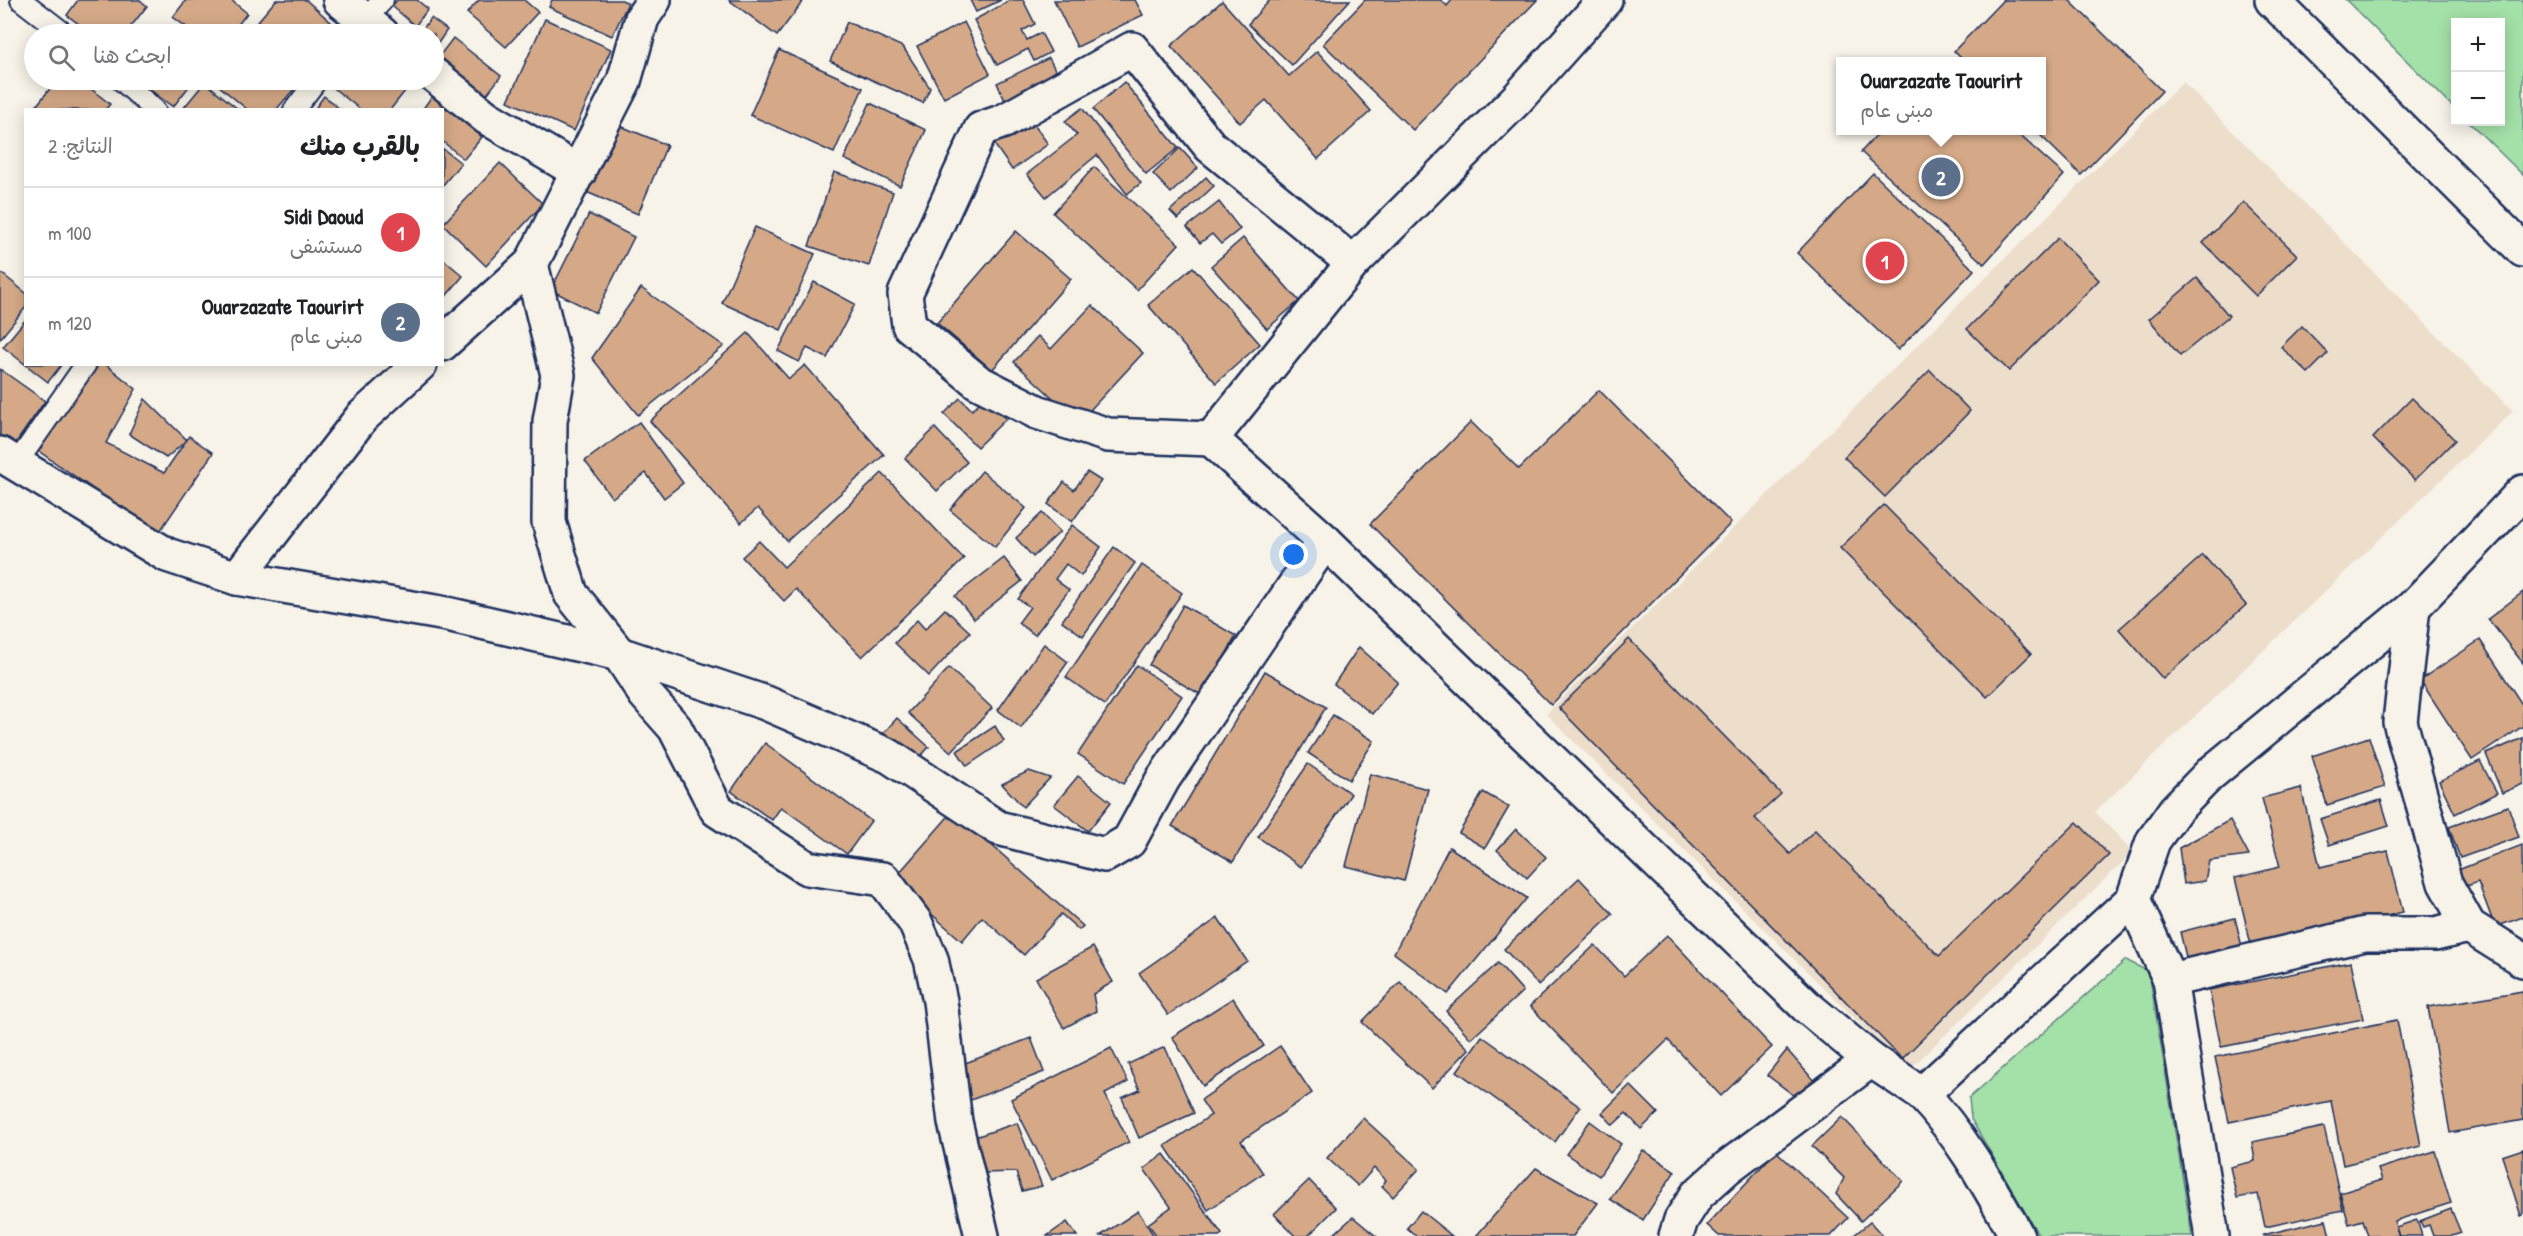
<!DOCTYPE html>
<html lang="ar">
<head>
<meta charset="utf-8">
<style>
	:root { --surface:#fff; --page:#f6f6f6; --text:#202124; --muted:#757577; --line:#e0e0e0; --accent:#d1495b }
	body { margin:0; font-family:"Patrick Hand","Playpen Sans Arabic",sans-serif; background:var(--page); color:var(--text); direction:rtl }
	.controls { position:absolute; right:18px; top:18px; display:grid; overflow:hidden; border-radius:0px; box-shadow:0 3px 15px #0003 }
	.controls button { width:54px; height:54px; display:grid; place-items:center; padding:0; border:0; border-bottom:2px solid var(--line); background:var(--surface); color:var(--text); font:30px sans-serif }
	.you { position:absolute; left:1294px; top:555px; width:21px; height:21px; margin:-15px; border:4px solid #fff; border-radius:50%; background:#1a73e8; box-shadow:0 0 0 9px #1a73e833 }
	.badge { display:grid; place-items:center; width:39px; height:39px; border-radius:50%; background:var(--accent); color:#fff; font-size:20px; font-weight:700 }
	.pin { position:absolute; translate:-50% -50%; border:3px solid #fff; box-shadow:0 2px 6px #0006 }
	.popup { position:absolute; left:1836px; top:57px; width:210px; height:78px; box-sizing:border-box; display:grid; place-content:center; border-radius:0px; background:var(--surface); filter:drop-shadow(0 2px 4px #0005); font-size:20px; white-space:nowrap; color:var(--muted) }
	.popup b { font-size:22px; color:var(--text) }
	.popup::after { content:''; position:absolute; left:50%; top:100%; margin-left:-12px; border:12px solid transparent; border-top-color:var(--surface) }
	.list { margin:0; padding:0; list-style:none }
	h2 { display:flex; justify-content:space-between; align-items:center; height:78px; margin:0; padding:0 24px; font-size:26px }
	h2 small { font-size:20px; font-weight:400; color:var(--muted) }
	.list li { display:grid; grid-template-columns:39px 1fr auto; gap:18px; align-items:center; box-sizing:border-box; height:90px; padding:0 24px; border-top:2px solid var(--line) }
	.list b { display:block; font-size:22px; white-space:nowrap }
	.list p { margin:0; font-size:20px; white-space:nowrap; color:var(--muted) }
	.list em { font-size:20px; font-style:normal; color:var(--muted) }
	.icon { flex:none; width:33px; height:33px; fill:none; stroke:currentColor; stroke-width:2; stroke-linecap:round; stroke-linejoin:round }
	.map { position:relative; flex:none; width:2523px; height:1236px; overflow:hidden; direction:ltr }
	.search { position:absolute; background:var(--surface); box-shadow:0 3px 15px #0003; left:24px; top:24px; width:420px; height:66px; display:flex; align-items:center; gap:15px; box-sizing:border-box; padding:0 21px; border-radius:33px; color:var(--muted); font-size:22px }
	.panel { position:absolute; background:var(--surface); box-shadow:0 3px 15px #0003; left:24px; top:108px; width:420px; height:258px; border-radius:0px; direction:rtl }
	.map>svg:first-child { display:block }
	.built { fill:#edddcb }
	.green { fill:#a4e1a8; stroke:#608883; stroke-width:1.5 }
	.building { fill:#d5a987; stroke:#1b2f5e; stroke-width:1.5 }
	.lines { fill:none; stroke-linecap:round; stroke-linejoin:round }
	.service-casing { stroke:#1b2f5e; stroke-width:24 }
	.minor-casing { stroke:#1b2f5e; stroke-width:38 }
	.service { stroke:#f7f3e8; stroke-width:20 }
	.minor { stroke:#f7f3e8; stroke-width:33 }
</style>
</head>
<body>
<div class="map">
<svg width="2523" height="1236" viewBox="0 0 2523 1236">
	<rect width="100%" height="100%" fill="#f7f3e8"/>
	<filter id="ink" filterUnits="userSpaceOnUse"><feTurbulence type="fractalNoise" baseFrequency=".0167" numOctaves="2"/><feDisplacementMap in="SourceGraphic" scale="12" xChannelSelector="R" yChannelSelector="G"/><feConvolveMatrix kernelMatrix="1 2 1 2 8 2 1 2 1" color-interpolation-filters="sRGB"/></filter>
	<g filter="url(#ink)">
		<polygon class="built" points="2183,82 2513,411 2095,812 2133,852 1908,1071 1546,714"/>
		<g class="green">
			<polygon points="2346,0 2523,0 2523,175 2469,122 2500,122 2500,22 2456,22 2455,109"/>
			<polygon points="2126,960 2149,972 2192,1236 2039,1236 1971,1119 1969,1098"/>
		</g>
		<g class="building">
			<polygon points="78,0 140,0 147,6 125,34 92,34 67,15"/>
			<polygon points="186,0 231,0 247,13 231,34 196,34 173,17"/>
			<polygon points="276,0 306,0 341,31 339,34 262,34 253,27"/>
			<polygon points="397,0 417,0 428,9 415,26 392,6"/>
			<polygon points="479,0 524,0 538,12 506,47 467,13"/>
			<polygon points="552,0 622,0 628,3 612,36 549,7"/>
			<polygon points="729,0 804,0 777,36"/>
			<polygon points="970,0 1001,0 976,12"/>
			<polygon points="1011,0 1023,0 1035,24 1022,31 1027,40 1041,33 1051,52 1034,61 1028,49 997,65 974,20"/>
			<polygon points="1054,0 1135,0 1143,15 1077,47"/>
			<polygon points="1270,0 1350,0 1292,65 1248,24"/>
			<polygon points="1365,0 1441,0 1447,6 1452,0 1537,0 1413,130 1323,44"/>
			<polygon points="2003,0 2069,0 2162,91 2081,175 2035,130 2042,130 2042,62 1965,62 1954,51"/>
			<polygon points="1222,1 1289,76 1317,51 1371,111 1318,159 1266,100 1240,123 1171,46"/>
			<polygon points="431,18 447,30 434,49 434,34 419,34"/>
			<polygon points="545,19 611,49 574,131 508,101"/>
			<polygon points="847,22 903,47 930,88 923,103 830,61"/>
			<polygon points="964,22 990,74 944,98 917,46"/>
			<polygon points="453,38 501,76 482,101 434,63"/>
			<polygon points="779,50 863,88 834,153 750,115"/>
			<polygon points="1049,58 1061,81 1008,107 997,83"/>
			<polygon points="57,80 80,80 110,104 105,110 43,110 37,105"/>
			<polygon points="137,80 194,80 173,107"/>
			<polygon points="212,80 297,80 300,82 276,110 248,110"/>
			<polygon points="336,80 411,80 413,81 390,110 361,110 331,86"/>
			<polygon points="205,82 239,110 182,110"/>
			<polygon points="1124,82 1178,148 1146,174 1093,109"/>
			<polygon points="324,96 341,110 314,110"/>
			<polygon points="432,96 482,137 464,159 442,141 442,110 422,110"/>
			<polygon points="870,103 926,130 900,186 844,159"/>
			<polygon points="1082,108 1141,183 1127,194 1097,155 1046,197 1027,174 1077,135 1065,121"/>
			<polygon points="1030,119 1048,144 1012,170 994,144"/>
			<polygon points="613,123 667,145 638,214 584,191"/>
			<polygon points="1881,130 2014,130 2064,175 1984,264 1861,152"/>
			<polygon points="442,148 461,163 443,185 442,184"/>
			<polygon points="1180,148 1198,168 1171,193 1153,174"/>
			<polygon points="500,163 543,204 486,266 443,224"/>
			<polygon points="1094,167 1179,244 1137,290 1053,213"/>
			<polygon points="834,172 893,192 869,266 809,246"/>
			<polygon points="1873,173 1974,270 1898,350 1797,253"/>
			<polygon points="1206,177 1214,186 1178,219 1170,211"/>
			<polygon points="1219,202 1240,229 1221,244 1212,234 1200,243 1187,227"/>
			<polygon points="2243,202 2297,255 2256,296 2203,243"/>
			<polygon points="589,214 634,237 596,313 551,290"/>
			<polygon points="755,227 815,254 781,330 722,303"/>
			<polygon points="1016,231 1071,279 992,370 937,323"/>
			<polygon points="1243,238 1299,301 1267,329 1211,266"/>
			<polygon points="2058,238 2099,280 2009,371 1967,329"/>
			<polygon points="442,258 463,276 442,301"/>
			<polygon points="1193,267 1260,344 1216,383 1148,305"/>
			<polygon points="0,272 26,293 26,307 0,339"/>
			<polygon points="2197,278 2229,316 2180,356 2149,319"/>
			<polygon points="814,282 855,304 827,358 807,348 799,362 778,351"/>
			<polygon points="641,288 724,346 638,415 592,358"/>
			<polygon points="1092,305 1143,353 1079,422 1014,362 1038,336 1051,349"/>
			<polygon points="26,319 26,364 62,364 48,382 3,347"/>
			<polygon points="2302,326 2328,353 2308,373 2281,347"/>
			<polygon points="748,333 789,379 805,365 884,455 787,541 758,508 741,523 650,421"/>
			<polygon points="96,364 105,364 136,389 106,443 164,473 189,436 213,453 158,534 37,450"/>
			<polygon points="0,369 45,401 13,447 0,437"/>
			<polygon points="1930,370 1970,411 1885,497 1844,457"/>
			<polygon points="1599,390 1731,523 1551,705 1370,524 1471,422 1519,469"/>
			<polygon points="985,397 1006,419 977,447 944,414 960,398 972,410"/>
			<polygon points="2412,398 2455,440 2415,480 2373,438"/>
			<polygon points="145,399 187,440 166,458 129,434"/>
			<polygon points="639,422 683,483 664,498 646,473 612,498 585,461"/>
			<polygon points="935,428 967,462 937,491 905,458"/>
			<polygon points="982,471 1026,508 995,547 950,510"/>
			<polygon points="1087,472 1101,481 1072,522 1048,504 1064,482 1074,490"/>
			<polygon points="882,473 964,559 862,657 796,589 784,601 742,557 759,541 784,567"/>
			<polygon points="1884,505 2031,654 1987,697 1840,548"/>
			<polygon points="1042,513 1060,532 1033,557 1016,538"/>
			<polygon points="1072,525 1101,547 1081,576 1066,564 1055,579 1069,590 1035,635 1018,623 1030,607 1018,599"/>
			<polygon points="1114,547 1135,563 1083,636 1062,621"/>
			<polygon points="2203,555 2246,605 2163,679 2119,629"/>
			<polygon points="1004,558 1022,581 974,619 955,596"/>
			<polygon points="1142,565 1182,593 1105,705 1066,677"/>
			<polygon points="2523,592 2523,663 2488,619"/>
			<polygon points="1183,605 1236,636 1203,696 1149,665"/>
			<polygon points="945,609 970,632 929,676 895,643 917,620 925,629"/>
			<polygon points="1629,639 1781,794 1755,818 1790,854 1815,830 1939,956 2077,822 2109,855 1902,1059 1559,708"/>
			<polygon points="2480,640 2523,706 2523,726 2472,760 2420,680"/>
			<polygon points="1044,644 1068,662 1021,728 998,710"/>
			<polygon points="1359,647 1398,682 1372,714 1334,684"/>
			<polygon points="1137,665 1182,696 1123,784 1078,754"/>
			<polygon points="949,668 992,708 951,752 908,713"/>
			<polygon points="1265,671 1326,707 1233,862 1172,826"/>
			<polygon points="1333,715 1374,741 1349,780 1308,753"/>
			<polygon points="897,718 929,747 911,767 880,737"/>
			<polygon points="995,726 1004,741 967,766 957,751"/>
			<polygon points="2369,737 2385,787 2327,805 2312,756"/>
			<polygon points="2523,738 2523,784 2502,793 2486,754"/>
			<polygon points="765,743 871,821 847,854 781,807 772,820 731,791"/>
			<polygon points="2480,761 2497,793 2455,814 2439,781"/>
			<polygon points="1308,764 1351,794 1301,867 1258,837"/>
			<polygon points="1029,771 1050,778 1023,807 1002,784"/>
			<polygon points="1370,774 1428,789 1404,881 1346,866"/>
			<polygon points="1078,776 1111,802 1088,831 1054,805"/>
			<polygon points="2301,788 2320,867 2388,851 2403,912 2252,949 2235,878 2280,867 2262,798"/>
			<polygon points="1483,792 1509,807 1485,848 1459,833"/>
			<polygon points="2381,800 2389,826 2329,845 2320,819"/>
			<polygon points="2508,806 2519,837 2460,858 2449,827"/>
			<polygon points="953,811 1083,926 1079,930 1061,914 1024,955 982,917 962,941 893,880"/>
			<polygon points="2230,820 2249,856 2209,861 2205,881 2184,884 2179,848"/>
			<polygon points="1516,829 1546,857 1527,878 1497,850"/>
			<polygon points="2522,845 2523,917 2495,927 2478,882 2464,887 2458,870"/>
			<polygon points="1449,847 1527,898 1448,994 1394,953"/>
			<polygon points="1579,878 1613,914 1538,985 1504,949"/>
			<polygon points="1218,918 1247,961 1168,1015 1139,973"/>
			<polygon points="2235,918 2243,951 2188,965 2180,932"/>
			<polygon points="1667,935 1772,1047 1721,1096 1668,1040 1613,1093 1530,1006 1595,945 1624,976"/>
			<polygon points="1093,947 1113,982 1093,994 1096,1011 1064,1028 1036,978"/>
			<polygon points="2351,962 2363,1019 2221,1047 2209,990"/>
			<polygon points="1498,963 1523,991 1471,1039 1446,1011"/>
			<polygon points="1400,982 1469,1049 1432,1088 1362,1022"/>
			<polygon points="2523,991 2523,1120 2450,1133 2428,1007"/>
			<polygon points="1233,998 1264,1046 1203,1086 1172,1037"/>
			<polygon points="2397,1020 2421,1146 2343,1165 2331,1101 2229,1122 2215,1057"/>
			<polygon points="1482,1036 1580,1107 1555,1142 1457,1071"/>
			<polygon points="1031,1038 1044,1072 968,1101 955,1067"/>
			<polygon points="1280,1046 1312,1093 1241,1141 1263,1173 1208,1210 1165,1146 1211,1115 1201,1100"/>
			<polygon points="1165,1047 1194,1113 1139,1138 1122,1098 1140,1090 1128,1064"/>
			<polygon points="1111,1048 1128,1082 1105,1094 1129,1142 1052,1180 1011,1099"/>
			<polygon points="1787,1050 1816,1083 1800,1100 1767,1075"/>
			<polygon points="1630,1085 1658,1113 1641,1129 1626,1113 1613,1125 1602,1113"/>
			<polygon points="1842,1117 1903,1181 1861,1221 1836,1194 1844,1178 1812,1146"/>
			<polygon points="1363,1118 1419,1169 1393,1197 1382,1186 1386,1180 1374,1168 1358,1186 1327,1158"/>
			<polygon points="1590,1121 1621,1144 1599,1176 1566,1154"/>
			<polygon points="1017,1123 1042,1186 1022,1191 1016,1172 982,1173 975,1137"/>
			<polygon points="2324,1127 2343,1210 2265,1227 2258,1194 2237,1198 2230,1167 2255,1161 2252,1142"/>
			<polygon points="2523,1149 2523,1215 2521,1216 2502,1156"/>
			<polygon points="1643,1150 1675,1171 1643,1220 1610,1199"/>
			<polygon points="1776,1151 1848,1218 1831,1236 1719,1236 1707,1225"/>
			<polygon points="2435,1151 2451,1203 2394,1221 2399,1236 2368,1236 2363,1220 2349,1224 2340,1193 2382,1180 2378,1169"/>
			<polygon points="1164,1154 1222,1234 1219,1236 1157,1236 1148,1224 1171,1207 1144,1169"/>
			<polygon points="1536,1168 1598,1203 1573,1236 1476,1236"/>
			<polygon points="1309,1180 1336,1208 1308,1236 1295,1236 1274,1214"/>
			<polygon points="2451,1209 2461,1233 2452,1236 2433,1236 2429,1225 2423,1227 2420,1221"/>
			<polygon points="1138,1211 1154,1236 1100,1236"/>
			<polygon points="1421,1211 1452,1236 1416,1236 1407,1228"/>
			<polygon points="1353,1217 1376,1236 1336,1236 1334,1234"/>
			<polygon points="2326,1220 2330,1236 2264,1236 2263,1235"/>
			<polygon points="2417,1220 2422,1236 2399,1236 2396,1227"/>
			<polygon points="1067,1222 1077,1236 1047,1236"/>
			<polygon points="1870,1222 1883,1236 1853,1236"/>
		</g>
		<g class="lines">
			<defs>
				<g id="service">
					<polyline points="21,0 65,34"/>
					<polyline points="352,34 383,0"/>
					<polyline points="121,80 155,110"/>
					<polyline points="294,110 317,80"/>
					<polyline points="16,464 86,364"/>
				</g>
				<g id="minor">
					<polyline points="340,0 382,34"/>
					<polyline points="2272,0 2523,250"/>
					<polyline points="434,75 486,117 579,172"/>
					<polyline points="531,264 558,375 550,421 549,522 571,594 619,654 645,694 675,728 717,810 807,868 883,879 915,922 931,959 940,1001 955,1122 982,1236"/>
					<polyline points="442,344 531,264 624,81 642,18 654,0"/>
					<polyline points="1211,439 1108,435 1037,412 978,382 909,325 905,294 981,129 1004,121 1132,49 1210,146 1353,263"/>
					<polyline points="0,454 167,555 237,578 447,614 619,654 766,703 889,756 998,828 1105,855 1129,841 1163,779 1325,541 1211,439 1353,263 1517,99 1605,0"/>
					<polyline points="1325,541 1806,1006 1871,1060 1922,1094"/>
					<polyline points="237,578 362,417 420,364"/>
					<polyline points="2413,607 2400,722 2445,883 2469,926 2523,960"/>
					<polyline points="2133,899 2170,980 2212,1236"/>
					<polyline points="2170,980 2365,934 2435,934 2469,926"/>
					<polyline points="1676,1236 1681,1220 1697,1195 1728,1167 1871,1060"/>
					<path d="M2017 1236C1989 1186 1962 1136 1922 1094L2133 899 2153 841 2175 810 2210 774 2413 607 2523 492"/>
				</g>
			</defs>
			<use href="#service" class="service-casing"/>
			<use href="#minor" class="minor-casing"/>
			<use href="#service" class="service"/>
			<use href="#minor" class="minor"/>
		</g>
	</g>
</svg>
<div class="controls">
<button>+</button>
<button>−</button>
</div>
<div class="you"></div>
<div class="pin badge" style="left:1885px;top:261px;background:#e0444e">1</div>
<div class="pin badge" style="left:1941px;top:177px;background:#5c6f8a">2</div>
<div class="popup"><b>Ouarzazate Taourirt</b>مبنى عام</div>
<div class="search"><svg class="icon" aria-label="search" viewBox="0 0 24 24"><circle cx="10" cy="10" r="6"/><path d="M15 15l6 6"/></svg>ابحث هنا</div>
<section class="panel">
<h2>بالقرب منك<small>النتائج: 2</small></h2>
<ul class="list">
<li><span class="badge" style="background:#e0444e">1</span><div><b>Sidi Daoud</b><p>مستشفى</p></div><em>100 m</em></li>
<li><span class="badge" style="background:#5c6f8a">2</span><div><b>Ouarzazate Taourirt</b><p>مبنى عام</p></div><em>120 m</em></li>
</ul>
</section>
</div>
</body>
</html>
